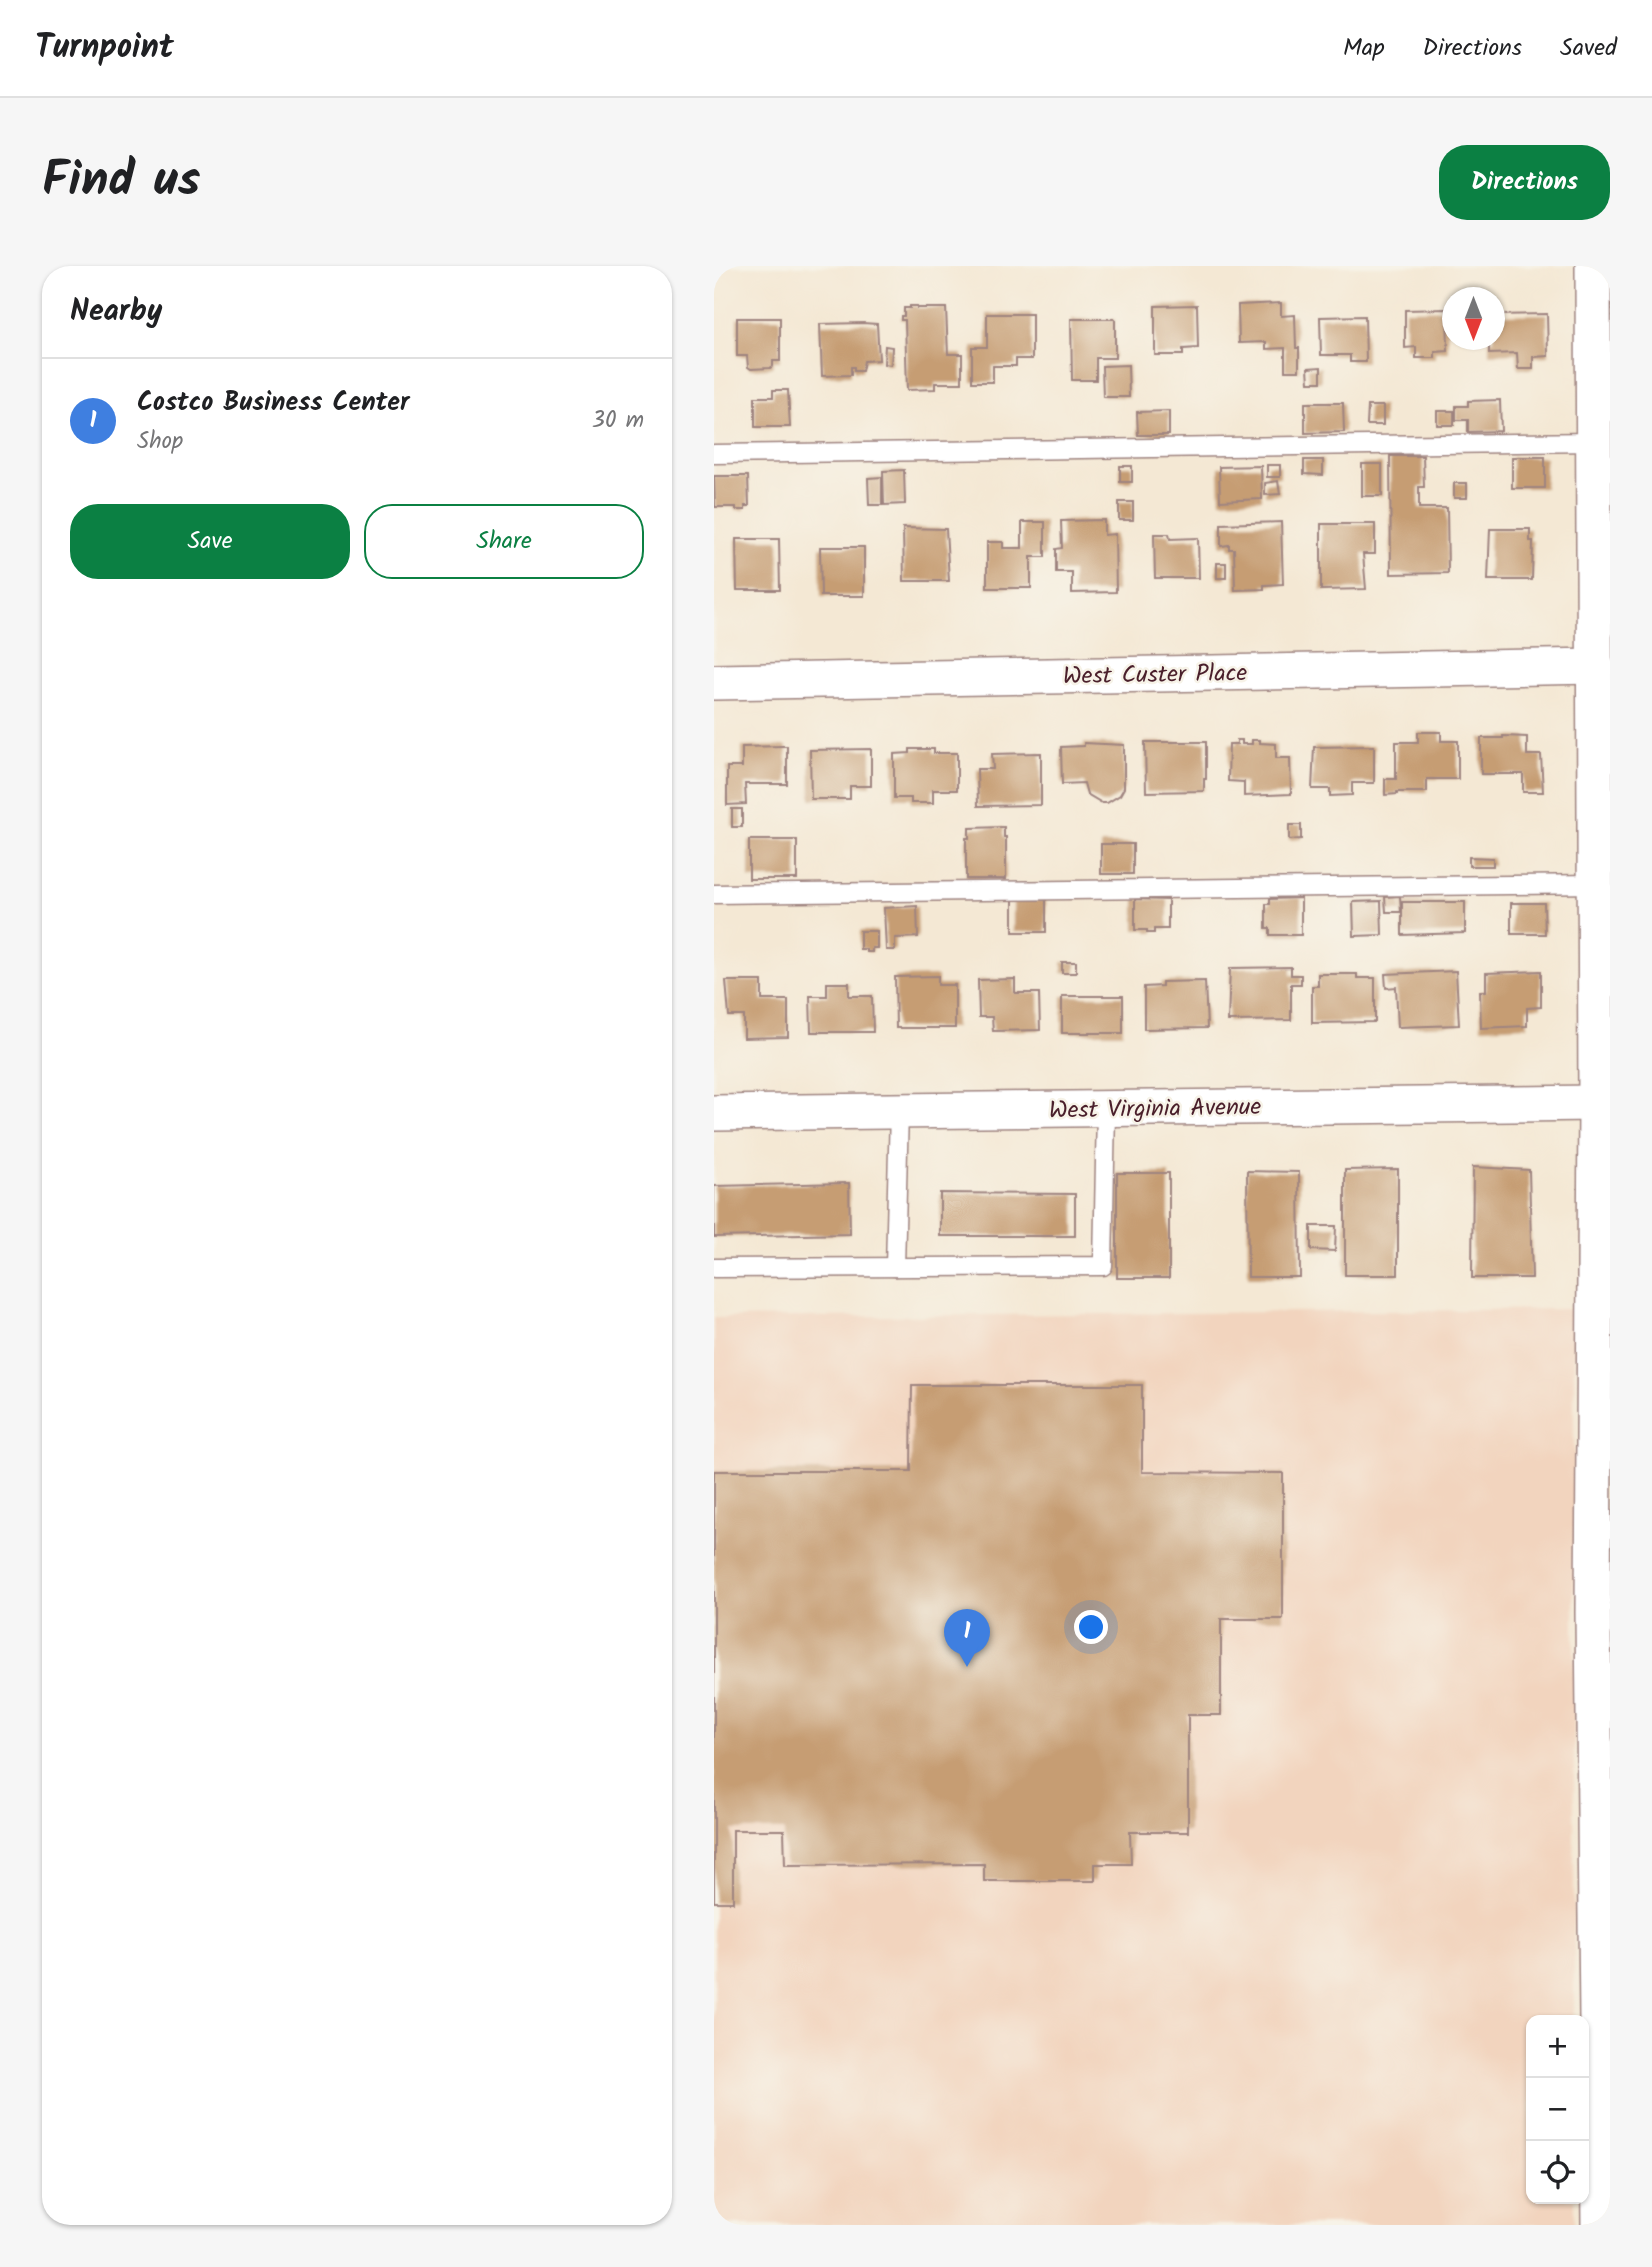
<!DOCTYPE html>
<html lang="en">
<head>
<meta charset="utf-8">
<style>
	:root { --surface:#fff; --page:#f6f6f6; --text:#202124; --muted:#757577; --line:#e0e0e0; --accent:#0b8043 }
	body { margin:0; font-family:Kalam,sans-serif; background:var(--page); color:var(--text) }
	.controls { position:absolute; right:21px; bottom:21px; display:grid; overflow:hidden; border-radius:14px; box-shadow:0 2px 5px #0004 }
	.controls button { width:63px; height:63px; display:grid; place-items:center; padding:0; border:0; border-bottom:2px solid var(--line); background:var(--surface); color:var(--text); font:35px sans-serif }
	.compass { position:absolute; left:728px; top:21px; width:63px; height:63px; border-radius:50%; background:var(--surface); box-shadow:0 2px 5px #0004; rotate:180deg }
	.you { position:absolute; left:378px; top:1362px; width:24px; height:24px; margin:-18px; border:5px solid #fff; border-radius:50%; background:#1a73e8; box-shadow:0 0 0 10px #1a73e833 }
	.badge { display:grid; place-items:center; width:46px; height:46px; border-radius:50%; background:var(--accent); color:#fff; font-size:23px; font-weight:700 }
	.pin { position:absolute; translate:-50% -58px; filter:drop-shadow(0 2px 4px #0008) }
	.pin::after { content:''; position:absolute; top:37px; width:24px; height:21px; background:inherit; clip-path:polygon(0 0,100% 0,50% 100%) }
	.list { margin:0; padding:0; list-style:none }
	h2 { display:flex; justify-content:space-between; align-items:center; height:91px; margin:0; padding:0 28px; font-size:30px }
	h2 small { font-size:23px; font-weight:400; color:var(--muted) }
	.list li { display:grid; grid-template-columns:46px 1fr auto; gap:21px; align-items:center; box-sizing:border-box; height:126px; padding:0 28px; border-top:2px solid var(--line) }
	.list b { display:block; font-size:26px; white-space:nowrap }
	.list p { margin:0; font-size:23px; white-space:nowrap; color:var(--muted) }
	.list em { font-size:23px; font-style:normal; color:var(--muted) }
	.actions { display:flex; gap:14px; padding:21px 28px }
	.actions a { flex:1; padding:16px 0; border:2px solid var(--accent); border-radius:28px; text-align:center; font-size:24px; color:var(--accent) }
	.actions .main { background:var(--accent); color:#fff }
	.icon { flex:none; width:38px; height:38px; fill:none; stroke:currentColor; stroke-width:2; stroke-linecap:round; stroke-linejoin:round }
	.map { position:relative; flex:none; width:896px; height:1959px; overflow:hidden; border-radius:28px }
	header { display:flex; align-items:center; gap:42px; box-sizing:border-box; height:98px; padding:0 35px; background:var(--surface); border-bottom:2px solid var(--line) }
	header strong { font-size:33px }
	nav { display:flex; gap:38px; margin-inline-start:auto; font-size:24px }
	.intro { display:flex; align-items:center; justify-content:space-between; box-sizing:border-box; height:168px; padding:0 42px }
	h1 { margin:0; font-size:49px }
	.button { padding:18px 32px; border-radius:28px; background:var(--accent); color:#fff; font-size:24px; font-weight:700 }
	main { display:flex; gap:42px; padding:0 42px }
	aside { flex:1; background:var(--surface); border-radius:28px; box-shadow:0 2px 5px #0004 }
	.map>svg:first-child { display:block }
	.built { fill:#f2d4be }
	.building { fill:#c69d73 }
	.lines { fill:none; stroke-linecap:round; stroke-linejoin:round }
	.service-casing { stroke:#9f8480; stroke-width:21 }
	.minor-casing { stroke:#9f8480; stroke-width:38 }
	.service { stroke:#fff; stroke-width:18 }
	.minor { stroke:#fff; stroke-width:35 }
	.labels { text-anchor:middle; stroke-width:5; stroke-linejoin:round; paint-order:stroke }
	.street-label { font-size:24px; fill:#4a1f2b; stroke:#f7f3e8 }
</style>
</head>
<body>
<header>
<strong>Turnpoint</strong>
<nav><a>Map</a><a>Directions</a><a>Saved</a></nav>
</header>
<div class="intro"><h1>Find us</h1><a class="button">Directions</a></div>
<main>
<aside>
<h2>Nearby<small></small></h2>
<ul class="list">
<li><span class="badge" style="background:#3f7fe0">1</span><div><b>Costco Business Center</b><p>Shop</p></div><em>30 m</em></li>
</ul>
<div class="actions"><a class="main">Save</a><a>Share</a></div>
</aside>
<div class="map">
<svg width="896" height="1959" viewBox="0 0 896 1959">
	<rect width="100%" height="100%" fill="#f7f3e8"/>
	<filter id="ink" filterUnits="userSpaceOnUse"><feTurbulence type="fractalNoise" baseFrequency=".0143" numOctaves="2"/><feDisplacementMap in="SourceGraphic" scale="14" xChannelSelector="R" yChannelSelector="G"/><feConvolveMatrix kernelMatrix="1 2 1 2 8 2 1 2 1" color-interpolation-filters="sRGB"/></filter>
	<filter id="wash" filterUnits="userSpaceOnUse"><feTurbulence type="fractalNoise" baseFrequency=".00686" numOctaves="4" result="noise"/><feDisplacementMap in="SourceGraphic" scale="28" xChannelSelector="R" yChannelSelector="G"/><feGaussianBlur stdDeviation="1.57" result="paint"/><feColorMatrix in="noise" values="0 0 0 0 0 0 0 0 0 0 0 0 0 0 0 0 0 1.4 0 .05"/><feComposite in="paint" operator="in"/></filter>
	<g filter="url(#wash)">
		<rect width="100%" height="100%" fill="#f4e8d4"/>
		<polygon class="built" points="860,1043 860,1754 817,1754 817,1933 860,1933 860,1959 0,1959 0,1052"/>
		<g id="blocks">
			<g class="building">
				<polygon points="567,37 567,50 581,49 582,82 585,82 585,105 571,105 571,82 552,83 552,76 525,77 524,39"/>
				<polygon points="483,39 484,82 469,83 469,89 441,89 441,40"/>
				<polygon points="196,40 203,40 203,42 232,42 234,88 248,88 248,117 221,117 221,123 193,124 191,54 187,54 187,50 190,50 190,42 196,42"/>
				<polygon points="733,43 734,85 721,86 721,92 702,92 702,81 691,82 691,44"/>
				<polygon points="273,48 318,48 318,93 302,93 302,100 279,100 279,116 258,116 258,81 273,81"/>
				<polygon points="833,48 834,90 819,91 819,103 804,103 803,87 775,88 775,74 780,74 780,49"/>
				<polygon points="651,50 652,96 636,96 636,89 607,89 606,51"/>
				<polygon points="23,52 66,52 66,95 59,95 59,100 56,102 37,103 34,101 33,90 23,90"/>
				<polygon points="357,53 401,53 401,92 382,92 382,114 358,114"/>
				<polygon points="149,57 163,58 165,94 150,95 148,105 140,105 140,101 137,101 137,109 108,110 106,58"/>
				<polygon points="171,80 178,81 177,99 170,98"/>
				<polygon points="414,99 415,131 389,131 388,100"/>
				<polygon points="607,101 607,116 595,116 594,102"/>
				<polygon points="59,124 74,124 76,161 41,161 41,131 59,131"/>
				<polygon points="786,134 787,165 754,166 754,154 742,154 742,140 754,140 754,135"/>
				<polygon points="591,137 629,137 630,166 591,167"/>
				<polygon points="654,140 669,140 669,159 653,159"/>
				<polygon points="455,145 455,169 424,169 423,146"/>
				<rect x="723" y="145" width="17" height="14"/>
				<polygon points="676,190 709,190 710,221 705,221 705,242 733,242 734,307 677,308"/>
				<rect x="798" y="191" width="33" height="31"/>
				<polygon points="590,194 609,194 609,209 590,208"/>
				<rect x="648" y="198" width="20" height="32"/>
				<rect x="553" y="199" width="13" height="12"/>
				<rect x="406" y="200" width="12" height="16"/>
				<polygon points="547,200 548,233 506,235 505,201"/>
				<polygon points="190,204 191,238 170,239 169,205"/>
				<polygon points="0,210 34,210 35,240 31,240 31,244 22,244 22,241 1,241"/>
				<polygon points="168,211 168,239 155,239 154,212"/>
				<polygon points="564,215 566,228 551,229 551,217"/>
				<rect x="740" y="217" width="13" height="15"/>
				<rect x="405" y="236" width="14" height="18"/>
				<polygon points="390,254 390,269 401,268 402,326 358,327 358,306 342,306 342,283 348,282 347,255"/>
				<polygon points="308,256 331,256 331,291 317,291 317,322 273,322 273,276 289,276 289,282 308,282"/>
				<polygon points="567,256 569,318 550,319 550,323 521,324 520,283 515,283 515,279 507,280 507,258"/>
				<polygon points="607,258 661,258 661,288 649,288 652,323 607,324"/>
				<polygon points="189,262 232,263 235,315 190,315"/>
				<polygon points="776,263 816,263 816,275 819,275 818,314 774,314"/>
				<polygon points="440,268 455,268 456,273 484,272 485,312 441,312"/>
				<polygon points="22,273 65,273 66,324 23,324"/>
				<polygon points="106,281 150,281 150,330 107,330"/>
				<rect x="503" y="297" width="9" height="15"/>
				<polygon points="704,466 727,466 727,475 744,475 744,513 713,513 713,526 683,526 683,528 671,529 671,513 682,513 682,476 704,476"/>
				<polygon points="789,470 813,471 813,489 827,489 829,526 809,526 809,508 767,508 767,472 789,472"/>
				<polygon points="523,474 528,474 528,478 538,478 538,474 546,474 546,477 562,478 562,492 576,492 577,528 530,530 530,516 514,515 515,478 523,478"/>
				<polygon points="431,476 492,476 492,513 490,513 490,525 432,526"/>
				<polygon points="370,477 410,479 410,522 406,529 393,537 388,537 373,528 370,517 348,518 347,481 370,480"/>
				<polygon points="69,480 73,480 73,518 31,518 32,538 13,539 13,501 28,501 28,481"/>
				<polygon points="660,480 660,517 638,517 638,529 616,530 616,523 598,523 600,481"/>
				<polygon points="157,483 157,520 136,520 136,533 97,533 96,484"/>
				<polygon points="196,483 220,483 220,487 243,487 243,524 219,524 219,537 197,537 197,532 180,532 180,488 196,487"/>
				<polygon points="327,487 327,539 264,540 263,503 279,503 278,488"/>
				<rect x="18" y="543" width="10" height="18"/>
				<polygon points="575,559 587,559 587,573 575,574"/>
				<polygon points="290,561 290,571 292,571 292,613 252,613 252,572 255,572 255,562"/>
				<rect x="35" y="574" width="48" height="39"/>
				<rect x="387" y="578" width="32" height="30"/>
				<polygon points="755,591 779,592 779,600 755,600"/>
				<polygon points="686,630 687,646 672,646 671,631"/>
				<polygon points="587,632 587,669 556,669 556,662 552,662 552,638 556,638 556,633"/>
				<polygon points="421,633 454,634 454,663 440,663 440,667 433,667 433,664 421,664"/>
				<rect x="299" y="634" width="33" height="32"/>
				<polygon points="667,635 668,669 640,670 639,636"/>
				<polygon points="688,636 751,636 751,667 688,669"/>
				<polygon points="797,637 830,637 831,668 797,668"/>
				<polygon points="203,640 204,671 181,672 181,684 172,684 170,642"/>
				<polygon points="146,665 163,665 163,682 158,682 158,686 152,686 152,683 146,683"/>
				<rect x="348" y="696" width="14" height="11"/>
				<polygon points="577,701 577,709 587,709 587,718 577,718 577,754 514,755 516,702"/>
				<polygon points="742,705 745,759 684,761 682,721 672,722 671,708"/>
				<polygon points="827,705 827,741 813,742 813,760 767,762 766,725 772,725 772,707"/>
				<polygon points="604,708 643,708 643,712 661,712 661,756 598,757 598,720 604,720"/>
				<polygon points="224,710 224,719 241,719 241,762 182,762 181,711"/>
				<polygon points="301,713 301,727 325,727 326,764 279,765 278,751 265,751 264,714"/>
				<polygon points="12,715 48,715 48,734 74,734 74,771 30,772 30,750 15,750"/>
				<polygon points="491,715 493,762 430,763 430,721 448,720 448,716"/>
				<polygon points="113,717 135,717 135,730 158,730 159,766 97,766 96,730 113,730"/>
				<rect x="348" y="730" width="61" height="37"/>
				<polygon points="759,901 815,904 818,1012 758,1012"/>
				<polygon points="684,903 684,1009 631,1009 631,904"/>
				<polygon points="533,905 585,906 586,1011 534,1011"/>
				<rect x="403" y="907" width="52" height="105"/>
				<polygon points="135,917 136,968 0,971 0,920"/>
				<polygon points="226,927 361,928 361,970 226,970"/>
				<polygon points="597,960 622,960 621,985 597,984"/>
				<polygon points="198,1119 428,1119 428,1206 569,1207 569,1353 507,1353 507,1449 474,1449 474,1566 416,1566 417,1598 381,1598 381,1615 270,1615 270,1598 71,1599 70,1564 19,1564 19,1636 0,1636 0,1205 197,1205"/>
			</g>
		</g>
	</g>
	<g filter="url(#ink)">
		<use href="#blocks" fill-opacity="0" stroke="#9f8480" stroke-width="2"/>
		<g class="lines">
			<defs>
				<g id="service">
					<polyline points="0,188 881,176"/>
					<polyline points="0,628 882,618"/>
					<polyline points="181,1001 185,845"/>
					<polyline points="0,1002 389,1000 392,843"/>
				</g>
				<g id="minor">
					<polyline points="879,0 882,837 879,1346 885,1959"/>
					<polyline points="0,416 882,400"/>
					<polyline points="0,847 882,837"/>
				</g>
			</defs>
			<use href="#service" class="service-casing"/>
			<use href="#minor" class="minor-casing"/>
			<use href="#service" class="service"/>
			<use href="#minor" class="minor"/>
		</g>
	</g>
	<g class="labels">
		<g class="street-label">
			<text transform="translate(441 408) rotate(-1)" y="8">West Custer Place</text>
			<text transform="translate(441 842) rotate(-1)" y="8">West Virginia Avenue</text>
		</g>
	</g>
</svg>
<div class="controls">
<button>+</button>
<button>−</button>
<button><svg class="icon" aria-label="locate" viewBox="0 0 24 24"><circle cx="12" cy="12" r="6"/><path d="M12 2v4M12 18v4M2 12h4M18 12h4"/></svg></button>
</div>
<svg class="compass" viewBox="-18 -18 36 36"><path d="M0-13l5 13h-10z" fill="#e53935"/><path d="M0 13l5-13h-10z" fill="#757577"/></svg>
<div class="you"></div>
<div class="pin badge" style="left:253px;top:1401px;background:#3f7fe0">1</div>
</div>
</main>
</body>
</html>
